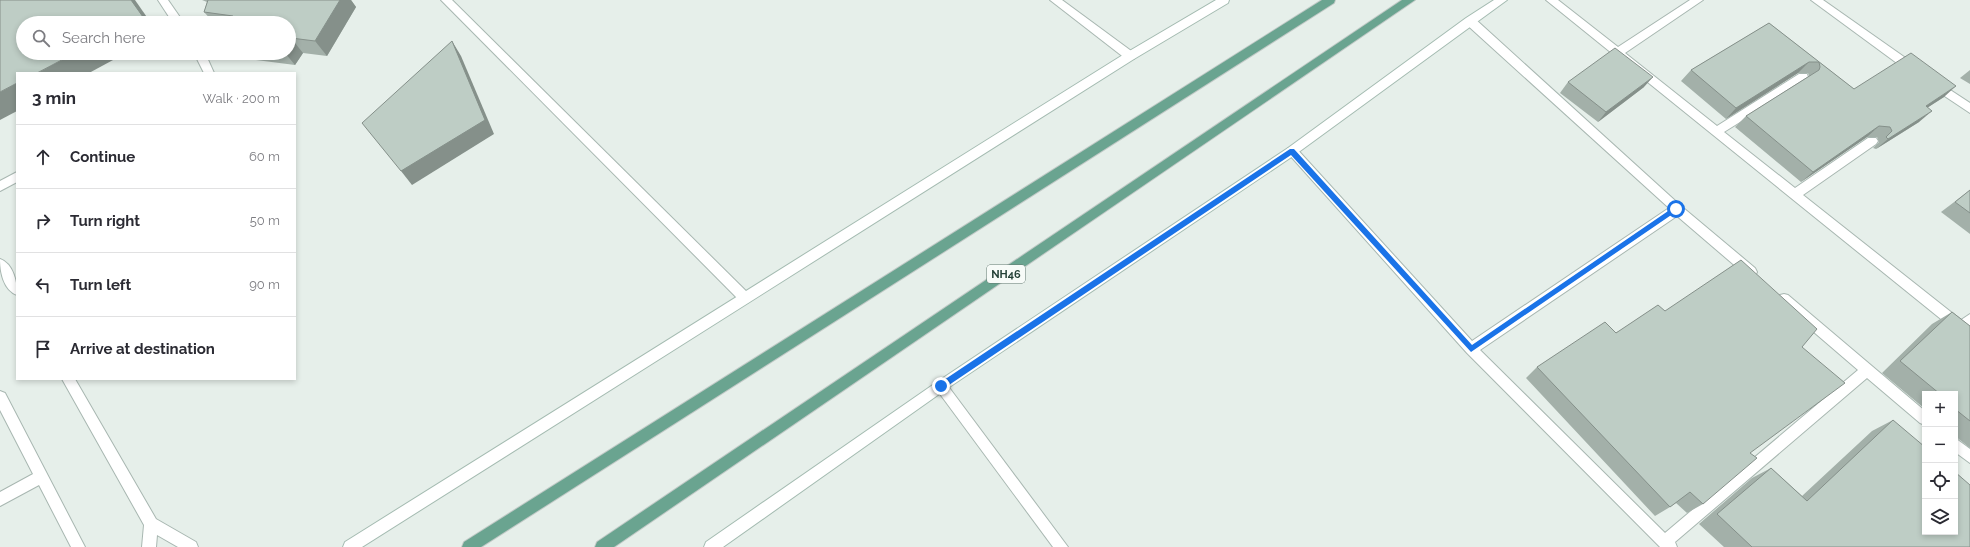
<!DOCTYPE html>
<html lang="en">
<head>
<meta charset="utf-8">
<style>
	:root { --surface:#fff; --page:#f2f2f3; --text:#2b2b33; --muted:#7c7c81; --line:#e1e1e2 }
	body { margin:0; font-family:Raleway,sans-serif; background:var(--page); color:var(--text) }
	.controls { position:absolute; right:12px; bottom:12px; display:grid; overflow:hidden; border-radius:0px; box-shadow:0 2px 6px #0003 }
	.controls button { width:36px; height:36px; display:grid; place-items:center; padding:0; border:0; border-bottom:1px solid var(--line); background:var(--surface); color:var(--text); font:20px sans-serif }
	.stop { position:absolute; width:12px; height:12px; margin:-9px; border:3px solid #1a73e8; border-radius:50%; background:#fff }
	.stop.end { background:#1a73e8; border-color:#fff; box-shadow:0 1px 4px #0008 }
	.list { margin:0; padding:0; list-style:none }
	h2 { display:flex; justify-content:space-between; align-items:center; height:52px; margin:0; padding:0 16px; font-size:17px }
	h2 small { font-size:13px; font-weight:400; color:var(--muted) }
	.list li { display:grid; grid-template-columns:26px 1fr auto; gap:12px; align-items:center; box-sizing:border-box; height:64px; padding:0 16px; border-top:1px solid var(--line) }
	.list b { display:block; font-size:15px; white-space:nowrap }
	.list em { font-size:13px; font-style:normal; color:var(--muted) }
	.icon { flex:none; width:22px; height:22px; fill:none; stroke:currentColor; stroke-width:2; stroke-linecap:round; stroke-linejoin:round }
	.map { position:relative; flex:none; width:1970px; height:547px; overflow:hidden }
	.search { position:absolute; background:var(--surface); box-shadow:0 2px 6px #0003; left:16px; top:16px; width:280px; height:44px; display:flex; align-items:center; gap:10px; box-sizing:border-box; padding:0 14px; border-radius:22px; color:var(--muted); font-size:15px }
	.panel { position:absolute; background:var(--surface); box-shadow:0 2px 6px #0003; left:16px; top:72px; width:280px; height:308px; border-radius:0px }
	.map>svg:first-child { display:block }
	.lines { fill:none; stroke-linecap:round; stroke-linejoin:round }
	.lane-casing { stroke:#a8b7b1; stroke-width:2 }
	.street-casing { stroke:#a8b7b1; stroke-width:2 }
	.secondary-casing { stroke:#a4bbb1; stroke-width:2 }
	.primary-casing { stroke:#c2cac7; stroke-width:2 }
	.lane { fill:#fff; fill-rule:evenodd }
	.street { fill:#fff; fill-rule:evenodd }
	.secondary { fill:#fff; fill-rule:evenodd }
	.primary { fill:#6aa490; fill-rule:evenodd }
	.wall { fill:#a3b0a9 }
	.shaded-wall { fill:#85908a }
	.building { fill:#becdc5; stroke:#85908a }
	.route { fill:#1a73e8 }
	.labels { text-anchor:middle; stroke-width:4; stroke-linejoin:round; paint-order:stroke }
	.shield { fill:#f7fbf8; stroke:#637971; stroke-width:1 }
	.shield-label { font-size:11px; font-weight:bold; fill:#244137 }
</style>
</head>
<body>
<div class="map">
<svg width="1970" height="547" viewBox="0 0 1970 547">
	<rect width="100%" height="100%" fill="#e6efea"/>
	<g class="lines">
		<defs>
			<g id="lane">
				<polygon points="158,0 168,0 184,23 173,23"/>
				<polygon points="441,0 452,0 749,294 751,298 749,302 745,303 741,302"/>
				<polygon points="194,53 205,53 214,73 204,73"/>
				<polygon points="17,172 17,182 0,191 0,181"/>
				<path d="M0 259C14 264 17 283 17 295 3 290 0 271 0 259Z"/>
				<polygon points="62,379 75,379 156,519 196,542 198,547 178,547 157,535 156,547 142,547 144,525"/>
				<polygon points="941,380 945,382 1068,547 1053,547 937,390 935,386 937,382"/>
				<polygon points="0,391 5,393 85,547 71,547 39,485 0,506 0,492 33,474 0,410"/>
			</g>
			<g id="street">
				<polygon points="1050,0 1062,0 1134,53 1135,56 1134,59 1126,59"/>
				<polygon points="1546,0 1558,0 1618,47 1690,0 1703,0 1625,53 1717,126 1799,74 1807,74 1808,77 1807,80 1724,132 1795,188 1868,138 1876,138 1878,141 1876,144 1803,195 1961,320 1970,314 1970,341 1957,332"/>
				<polygon points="1811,0 1823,0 1917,66 1918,69 1917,72 1909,72"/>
				<polygon points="1470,17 1474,18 1681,206 1755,268 1757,272 1755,276 1751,277 1747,276 1677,216 1480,350 1665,533 1858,370 1780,303 1778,299 1780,295 1784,294 1788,295 1925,411 1925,425 1920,423 1867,378 1675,542 1677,547 1660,547 1467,353 1286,151 1288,148 1296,148 1472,341 1669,208 1466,24 1465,21"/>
				<polygon points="1935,80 1970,103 1970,113 1931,87 1930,84 1931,81"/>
				<polygon points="1955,438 1970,449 1970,463 1955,452"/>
			</g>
			<g id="secondary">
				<polygon points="1216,0 1229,0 1228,3 1134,59 362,547 343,547 345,542 1126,53"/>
				<polygon points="1494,0 1507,0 1296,154 945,390 723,547 704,547 706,542 937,382 1288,148 1466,18"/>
			</g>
			<g id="primary">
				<polygon points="1322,0 1335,0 1334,3 481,547 462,547 464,542"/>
				<polygon points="1402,0 1415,0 614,547 595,547 597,542"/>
			</g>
		</defs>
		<use href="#lane" class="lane-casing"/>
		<use href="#street" class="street-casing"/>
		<use href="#secondary" class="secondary-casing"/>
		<use href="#primary" class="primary-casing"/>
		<use href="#lane" class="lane"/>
		<use href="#street" class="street"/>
		<use href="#secondary" class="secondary"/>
		<use href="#primary" class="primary"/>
	</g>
	<g class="wall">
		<polygon points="202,0 351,0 356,7 327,56 303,53 295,65 249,59 243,53 289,53 289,23 214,23 204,12 207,2"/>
		<polygon points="1769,23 1854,89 1944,97 1928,107 1919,122 1876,149 1873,148 1879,142 1877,137 1867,137 1801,182 1735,127 1746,116 1809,76 1808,73 1798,73 1726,119 1681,81 1691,70"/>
		<polygon points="1970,70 1970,84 1960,78"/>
		<polygon points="1568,82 1644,87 1598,122 1560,93"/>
		<polygon points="1970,190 1970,234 1941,212"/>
		<polygon points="1665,311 1802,347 1750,453 1703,504 1687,513 1676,503 1670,507 1655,516 1526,378 1537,367"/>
		<polygon points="1952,312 1970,326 1970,448 1955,436 1955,394 1925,394 1925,409 1882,373 1932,324"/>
		<polygon points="1893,420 1970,547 1724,547 1699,524 1752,478 1771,468 1802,496 1872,431"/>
	</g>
	<g class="shaded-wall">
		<polygon points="131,0 135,0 151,23 132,23"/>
		<polygon points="340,0 351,0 356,7 327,56 315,41"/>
		<polygon points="291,38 303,53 295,65 285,53 289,53 289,41"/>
		<polygon points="452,41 461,56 494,134 412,185 401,171"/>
		<polygon points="75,53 126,53 89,73 37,73"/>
		<polygon points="1809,62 1798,73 1726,119 1736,108"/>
		<polygon points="1653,77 1644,87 1598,122 1606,112"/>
		<polygon points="17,83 17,111 0,120 0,92"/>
		<polygon points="1956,86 1944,97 1913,117 1926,106"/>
		<polygon points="1932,111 1919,122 1876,149 1888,139"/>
		<polygon points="1879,126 1867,137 1801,182 1813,172"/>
	</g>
	<g class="building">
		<polygon points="0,0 131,0 143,17 132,23 23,23 23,53 75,53 37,73 17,73 17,83 0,92"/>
		<polygon points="208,0 340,0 315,41 291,38 289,41 289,23 250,23 230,20 233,16 204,12"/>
		<polygon points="1769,23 1854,89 1911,53 1956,86 1926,106 1932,111 1888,139 1886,137 1892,131 1890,127 1879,126 1813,172 1746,116 1819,70 1820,67 1819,62 1809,62 1736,108 1691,70"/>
		<polygon points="452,41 485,120 401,171 362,123"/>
		<polygon points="1615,48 1653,77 1606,112 1568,82"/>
		<polygon points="1970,190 1970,213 1955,202"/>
		<polygon points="1741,260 1817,329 1802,347 1845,383 1750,453 1757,458 1703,504 1690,492 1670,507 1537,367 1605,322 1616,333 1658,305 1665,311"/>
		<polygon points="1952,312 1970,326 1970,421 1955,409 1955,394 1940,394 1900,361"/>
		<polygon points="1893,420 1925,447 1925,532 1955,532 1955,472 1970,485 1970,547 1752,547 1717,514 1771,468 1807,501"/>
	</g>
	<polygon class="route" points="1290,149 1294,149 1472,345 1674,207 1679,207 1680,209 1471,352 1291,155 943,389 938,389 938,384"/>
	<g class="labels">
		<rect class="shield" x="987" y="265" width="38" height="18" rx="3"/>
		<g class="shield-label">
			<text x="1006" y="278">NH46</text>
		</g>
	</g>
</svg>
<div class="controls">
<button>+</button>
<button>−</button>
<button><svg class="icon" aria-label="locate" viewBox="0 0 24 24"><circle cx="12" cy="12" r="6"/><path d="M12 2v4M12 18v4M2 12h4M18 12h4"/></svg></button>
<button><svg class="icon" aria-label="layers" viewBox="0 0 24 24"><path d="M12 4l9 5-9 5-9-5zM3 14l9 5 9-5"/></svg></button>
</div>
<div class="stop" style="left:1676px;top:209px"></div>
<div class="stop end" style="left:941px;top:386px"></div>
<div class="search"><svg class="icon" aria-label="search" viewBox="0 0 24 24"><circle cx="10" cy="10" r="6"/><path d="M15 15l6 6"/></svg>Search here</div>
<section class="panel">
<h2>3 min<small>Walk · 200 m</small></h2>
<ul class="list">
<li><svg class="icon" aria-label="ahead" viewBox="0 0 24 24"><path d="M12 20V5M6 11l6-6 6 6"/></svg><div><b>Continue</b></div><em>60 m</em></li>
<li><svg class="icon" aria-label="right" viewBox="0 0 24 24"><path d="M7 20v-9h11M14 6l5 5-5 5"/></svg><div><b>Turn right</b></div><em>50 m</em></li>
<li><svg class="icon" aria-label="left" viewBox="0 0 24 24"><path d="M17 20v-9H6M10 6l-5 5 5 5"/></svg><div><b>Turn left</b></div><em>90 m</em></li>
<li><svg class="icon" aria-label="arrive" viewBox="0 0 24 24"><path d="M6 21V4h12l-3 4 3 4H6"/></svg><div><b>Arrive at destination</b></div></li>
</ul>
</section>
</div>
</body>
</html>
